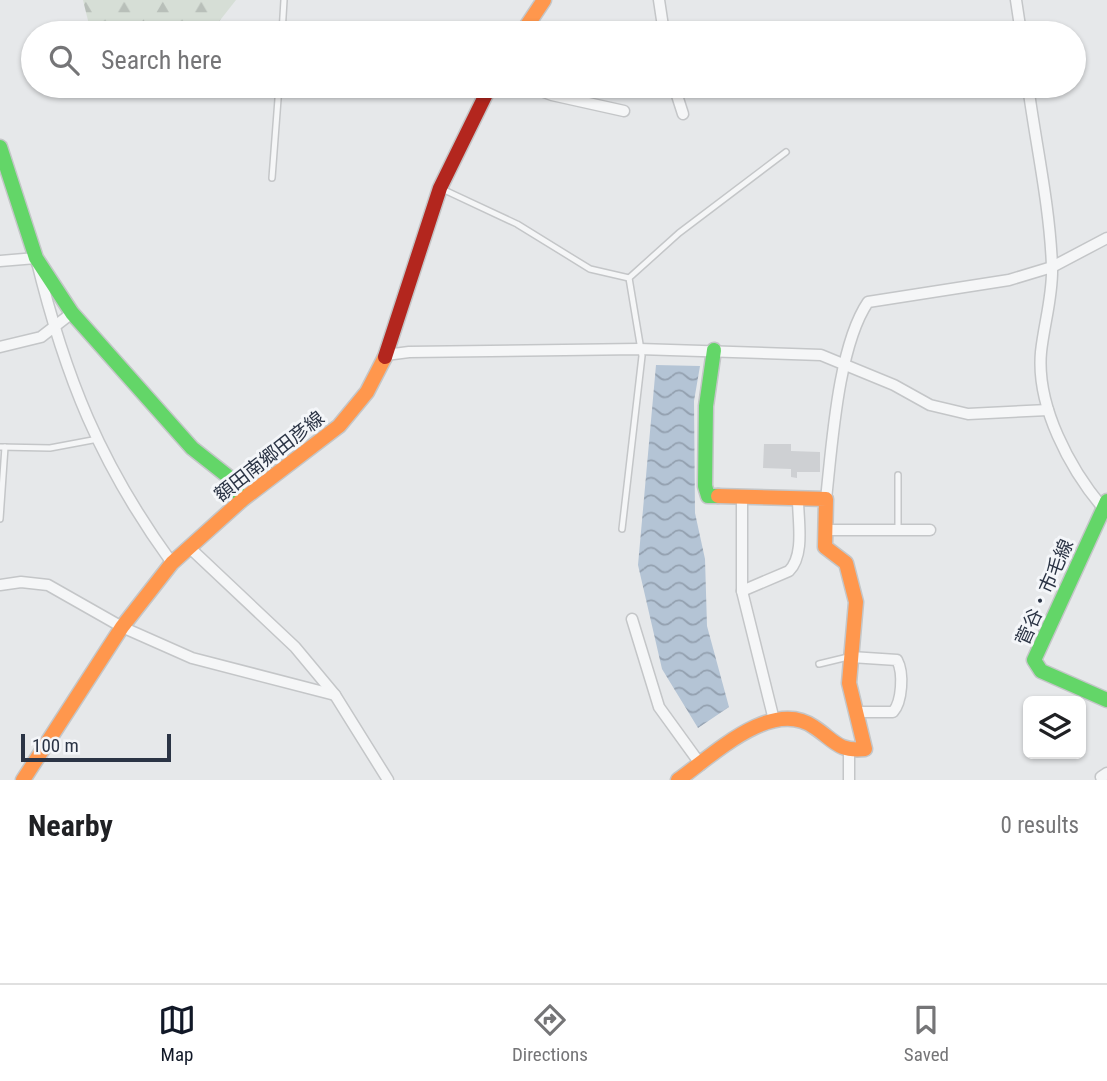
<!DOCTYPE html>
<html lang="en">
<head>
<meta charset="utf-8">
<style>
	:root { --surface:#fff; --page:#f2f2f2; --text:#202124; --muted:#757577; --line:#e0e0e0; --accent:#111827 }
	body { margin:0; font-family:"Roboto Condensed","Noto Sans JP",sans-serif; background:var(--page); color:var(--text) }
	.controls { position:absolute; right:21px; bottom:21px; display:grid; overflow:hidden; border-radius:10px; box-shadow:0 2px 5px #0004 }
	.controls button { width:63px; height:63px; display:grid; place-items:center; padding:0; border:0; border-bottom:2px solid var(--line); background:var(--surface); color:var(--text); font:35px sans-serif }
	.scale { position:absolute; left:21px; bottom:18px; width:150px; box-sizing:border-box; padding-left:7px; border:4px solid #2b3445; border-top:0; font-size:19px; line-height:24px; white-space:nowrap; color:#2b3445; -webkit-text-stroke:5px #f4f6f9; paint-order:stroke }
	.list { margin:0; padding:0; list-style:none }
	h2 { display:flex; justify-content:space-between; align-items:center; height:91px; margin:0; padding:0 28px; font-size:30px }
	h2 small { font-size:23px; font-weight:400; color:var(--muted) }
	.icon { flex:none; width:38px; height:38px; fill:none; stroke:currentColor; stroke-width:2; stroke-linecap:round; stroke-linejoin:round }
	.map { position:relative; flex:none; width:1107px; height:780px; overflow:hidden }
	.search { position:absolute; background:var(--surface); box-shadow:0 2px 5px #0004; left:21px; right:21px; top:21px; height:77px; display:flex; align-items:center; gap:18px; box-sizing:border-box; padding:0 24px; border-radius:38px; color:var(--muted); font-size:26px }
	.sheet { height:203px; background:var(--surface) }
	nav { display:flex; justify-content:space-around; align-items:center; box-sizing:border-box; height:98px; border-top:2px solid var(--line); background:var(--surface); font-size:19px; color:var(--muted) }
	nav a { display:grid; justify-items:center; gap:4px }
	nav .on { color:var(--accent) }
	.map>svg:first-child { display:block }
	.forest { fill:url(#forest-firs) }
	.water { fill:url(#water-waves) }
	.building { fill:#ced0d3 }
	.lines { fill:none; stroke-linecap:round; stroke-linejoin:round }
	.lane-casing { stroke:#c4c6c8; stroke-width:8 }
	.street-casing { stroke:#c4c6c8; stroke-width:13 }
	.fast-casing { stroke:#c4c6c8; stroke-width:17 }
	.slow-casing { stroke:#c4c6c8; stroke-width:17 }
	.jam-casing { stroke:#c4c6c8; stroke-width:17 }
	.lane { stroke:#f5f6f7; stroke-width:5 }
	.street { stroke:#f5f6f7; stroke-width:10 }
	.fast { stroke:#63d668; stroke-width:14 }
	.slow { stroke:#ff974d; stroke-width:14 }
	.jam { stroke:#b3261e; stroke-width:14 }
	.labels { text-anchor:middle; stroke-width:6; stroke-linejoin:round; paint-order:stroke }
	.street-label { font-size:19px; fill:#2b3445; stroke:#f4f6f9 }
</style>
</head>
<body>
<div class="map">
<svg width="1107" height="780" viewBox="0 0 1107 780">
	<defs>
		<pattern id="forest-firs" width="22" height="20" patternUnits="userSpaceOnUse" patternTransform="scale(1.75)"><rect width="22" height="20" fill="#d6ded6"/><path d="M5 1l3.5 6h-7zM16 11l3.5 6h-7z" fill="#b8bfb9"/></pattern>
		<pattern id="water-waves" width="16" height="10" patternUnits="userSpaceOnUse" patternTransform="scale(1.75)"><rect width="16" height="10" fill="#b4c4d5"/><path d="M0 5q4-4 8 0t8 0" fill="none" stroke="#93a0af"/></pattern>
	</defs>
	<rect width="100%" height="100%" fill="#e6e8ea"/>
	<polygon class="forest" points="83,0 236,0 210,33 91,33"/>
	<polygon class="water" points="656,365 700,366 694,401 695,513 705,559 707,626 729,707 698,728 662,669 638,565"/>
	<polygon class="building" points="764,444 791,444 791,451 820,452 820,472 797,472 797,478 791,477 791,469 763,468"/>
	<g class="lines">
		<defs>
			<g id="lane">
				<polyline points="282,33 284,0"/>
				<polyline points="272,178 279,86"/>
				<polyline points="440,188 517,224 590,269 629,278"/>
				<polyline points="0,447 50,448 98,439"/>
				<polyline points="898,475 898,530"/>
				<polyline points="0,519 5,447"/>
				<polyline points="622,529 642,356 629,278 679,233 786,152"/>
				<polyline points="819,664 848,657"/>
			</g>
			<g id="street">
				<polyline points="659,0 664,33"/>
				<polyline points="1016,0 1021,33"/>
				<polyline points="528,86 552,95 624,111"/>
				<polyline points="674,86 683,114"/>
				<path d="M1028 86C1036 145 1050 207 1052 267 1053 295 1044 324 1041 352 1036 406 1070 469 1103 508"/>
				<path d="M0 261 36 258C65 377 100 464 172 563"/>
				<polyline points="0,347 41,337 72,313"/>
				<polyline points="386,355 409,352 639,349 821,355 894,385 930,405 968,414 1048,410"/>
				<polyline points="742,497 742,591 774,720"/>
				<path d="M826 499C832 445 838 346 868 302L1009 280 1052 267 1107 238"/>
				<polyline points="825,530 930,530"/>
				<polyline points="190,548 295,647 335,695 388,780"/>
				<polyline points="0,585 21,582 48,585 122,627 192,658 335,695"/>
				<path d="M742 591 789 571C805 555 798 521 798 499"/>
				<polyline points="632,619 659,707 701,765"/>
				<path d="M851 657 897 660C904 673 902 702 893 712H858"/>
				<polyline points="849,780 849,751"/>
				<polyline points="1102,780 1101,777 1107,773"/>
			</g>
			<g id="fast">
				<polyline points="0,147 36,258 72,313 192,448 230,478 242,500"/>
				<polyline points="714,350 706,406 705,486 708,496 718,496"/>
				<polyline points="1107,501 1034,660 1041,671 1107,700"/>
			</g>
			<g id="slow">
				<polyline points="522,33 544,0"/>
				<polyline points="23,780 122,627 172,563 242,500 339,426 367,392 385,357"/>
				<path d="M678 780C712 756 772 697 814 727 834 740 838 752 865 749L849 683 856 602 846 563 825 547 826 499 718 496"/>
			</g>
			<polyline id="jam" points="385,357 440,188 490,86"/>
		</defs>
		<use href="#lane" class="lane-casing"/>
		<use href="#street" class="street-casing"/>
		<use href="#fast" class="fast-casing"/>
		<use href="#slow" class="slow-casing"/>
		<use href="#jam" class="jam-casing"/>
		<use href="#lane" class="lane"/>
		<use href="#street" class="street"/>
		<use href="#fast" class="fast"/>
		<use href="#slow" class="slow"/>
		<use href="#jam" class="jam"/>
	</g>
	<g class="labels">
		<g class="street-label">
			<text transform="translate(269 456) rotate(-38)" y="7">額田南郷田彦線</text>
			<text transform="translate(1044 592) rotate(-66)" y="7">菅谷・市毛線</text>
		</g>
	</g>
</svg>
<div class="controls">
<button><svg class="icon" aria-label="layers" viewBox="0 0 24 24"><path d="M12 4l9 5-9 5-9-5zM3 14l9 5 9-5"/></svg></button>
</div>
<div class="scale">100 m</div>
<div class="search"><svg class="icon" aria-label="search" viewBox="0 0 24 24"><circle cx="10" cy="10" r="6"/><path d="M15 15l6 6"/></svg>Search here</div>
</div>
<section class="sheet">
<h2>Nearby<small>0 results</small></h2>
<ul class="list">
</ul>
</section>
<nav>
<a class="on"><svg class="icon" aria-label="map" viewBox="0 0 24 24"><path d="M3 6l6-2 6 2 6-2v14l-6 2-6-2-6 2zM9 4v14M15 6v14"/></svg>Map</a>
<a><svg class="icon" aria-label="directions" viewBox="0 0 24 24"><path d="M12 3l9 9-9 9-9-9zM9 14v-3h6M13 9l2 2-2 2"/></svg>Directions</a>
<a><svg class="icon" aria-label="saved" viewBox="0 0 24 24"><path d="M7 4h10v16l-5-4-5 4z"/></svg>Saved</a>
</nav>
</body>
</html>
